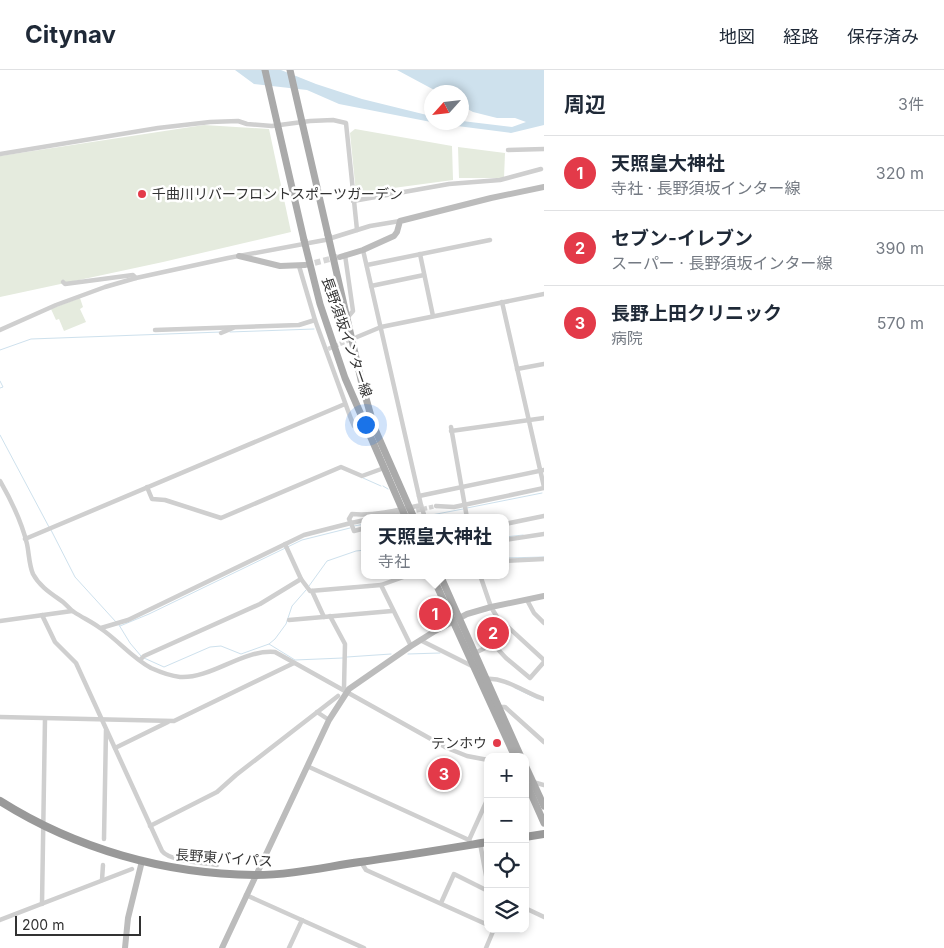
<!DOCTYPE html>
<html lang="ja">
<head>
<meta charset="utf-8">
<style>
	:root { --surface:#fff; --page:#f6f6f7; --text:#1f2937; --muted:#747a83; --line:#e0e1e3; --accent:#e33a49 }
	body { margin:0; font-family:Inter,"Noto Sans JP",sans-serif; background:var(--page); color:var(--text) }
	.controls { position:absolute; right:15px; bottom:15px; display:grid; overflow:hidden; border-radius:10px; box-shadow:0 2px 8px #0003 }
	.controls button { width:45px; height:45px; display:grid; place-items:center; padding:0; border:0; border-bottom:1px solid var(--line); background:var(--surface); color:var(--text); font:25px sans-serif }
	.compass { position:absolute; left:424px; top:15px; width:45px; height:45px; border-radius:50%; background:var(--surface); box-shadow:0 2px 8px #0003; rotate:243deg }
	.scale { position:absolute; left:15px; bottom:12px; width:126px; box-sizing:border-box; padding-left:5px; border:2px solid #323232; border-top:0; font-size:14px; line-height:18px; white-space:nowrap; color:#323232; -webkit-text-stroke:4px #fff; paint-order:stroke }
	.you { position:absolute; left:365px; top:354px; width:18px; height:18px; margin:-12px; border:4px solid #fff; border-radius:50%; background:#1a73e8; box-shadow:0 0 0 8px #1a73e833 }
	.badge { display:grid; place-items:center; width:32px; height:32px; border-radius:50%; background:var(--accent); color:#fff; font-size:16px; font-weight:700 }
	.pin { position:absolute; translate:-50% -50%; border:2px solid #fff; box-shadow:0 1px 5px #0006 }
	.popup { position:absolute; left:361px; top:444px; width:148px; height:65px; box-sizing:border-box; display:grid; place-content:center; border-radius:10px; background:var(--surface); filter:drop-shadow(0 1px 4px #0005); font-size:16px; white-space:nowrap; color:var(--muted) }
	.popup b { font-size:19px; color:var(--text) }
	.popup::after { content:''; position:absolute; left:50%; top:100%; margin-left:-10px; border:10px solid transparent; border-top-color:var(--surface) }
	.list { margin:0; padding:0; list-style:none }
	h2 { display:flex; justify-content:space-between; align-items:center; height:65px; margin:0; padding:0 20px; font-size:21px }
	h2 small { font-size:16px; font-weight:400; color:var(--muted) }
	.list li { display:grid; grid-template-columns:32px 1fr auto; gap:15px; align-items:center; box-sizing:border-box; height:75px; padding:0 20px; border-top:1px solid var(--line) }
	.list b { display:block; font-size:19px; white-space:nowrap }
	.list p { margin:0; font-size:16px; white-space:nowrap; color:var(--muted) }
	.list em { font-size:16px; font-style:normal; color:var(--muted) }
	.icon { flex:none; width:28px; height:28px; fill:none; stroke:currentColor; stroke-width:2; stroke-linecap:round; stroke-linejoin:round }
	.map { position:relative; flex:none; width:544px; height:878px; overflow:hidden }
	header { display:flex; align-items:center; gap:30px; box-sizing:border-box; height:70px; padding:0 25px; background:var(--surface); border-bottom:1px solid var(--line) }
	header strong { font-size:24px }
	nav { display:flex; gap:28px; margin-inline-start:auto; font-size:18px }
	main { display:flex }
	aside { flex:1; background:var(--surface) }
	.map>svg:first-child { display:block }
	.green { fill:#e5ebde }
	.water { fill:#cee1ed }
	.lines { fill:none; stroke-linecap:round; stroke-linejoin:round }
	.stream { stroke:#cee1ed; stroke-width:1 }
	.street-tunnel { stroke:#d6d6d6; stroke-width:4.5; stroke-dasharray:4.5 2; stroke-linecap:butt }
	.secondary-tunnel { stroke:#d6d6d6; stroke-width:6; stroke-dasharray:6 3; stroke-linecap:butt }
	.street { stroke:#cfcfcf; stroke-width:4.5 }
	.secondary { stroke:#bcbcbc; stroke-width:6 }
	.primary { stroke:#aaa; stroke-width:7 }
	.highway { stroke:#999; stroke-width:8 }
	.primary-bridge { stroke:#aaa; stroke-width:7 }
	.poi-dot { fill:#e33a49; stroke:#fff; stroke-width:2 }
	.labels { text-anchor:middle; stroke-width:5; stroke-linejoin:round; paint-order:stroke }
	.poi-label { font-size:14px; fill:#323232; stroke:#fff; text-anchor:start }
	.street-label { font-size:14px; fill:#323232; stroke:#fff }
</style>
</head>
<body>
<header>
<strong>Citynav</strong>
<nav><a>地図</a><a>経路</a><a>保存済み</a></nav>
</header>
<main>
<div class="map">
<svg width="544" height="878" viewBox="0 0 544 878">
	<rect width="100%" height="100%" fill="#fff"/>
	<g class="green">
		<polygon points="204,55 269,59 291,162 163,192 0,227 0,86"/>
		<polygon points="355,59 452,76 453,110 356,123 350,63"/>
		<polygon points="458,77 505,83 504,108 459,108"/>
		<polygon points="80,228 83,237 80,239 86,252 64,261 59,249 56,250 51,239"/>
	</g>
	<g class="water">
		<polygon points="235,0 281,0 316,14 362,29 431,46 431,52 339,34 307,20 254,14"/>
		<polygon points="397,0 544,0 544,55 511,63 434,53 462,52 462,51 512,57 526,52 515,48 497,48 473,42 462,36 462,22 438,22"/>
	</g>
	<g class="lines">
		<g class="stream">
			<polyline points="230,262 314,259"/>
			<polyline points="0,280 31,269 221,262"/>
			<polyline points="0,311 3,317 0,318"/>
			<polyline points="0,365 49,457"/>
			<polyline points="363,408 381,416"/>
			<polyline points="383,416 388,419"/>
			<polyline points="467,438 542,423"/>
			<polyline points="421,447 463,439"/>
			<polyline points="354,456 365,454"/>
			<polyline points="51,460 75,507 116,552"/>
			<polyline points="505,467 523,465"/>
			<polyline points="505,488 544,487"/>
			<polyline points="309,516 327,491 356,481 365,480"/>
			<polyline points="119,555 130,573 141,586"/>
			<polyline points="120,556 149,544 302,470 350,458"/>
			<polyline points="269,574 275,569 286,554 292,536 306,520"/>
			<polyline points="408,584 440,583"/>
			<polyline points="347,587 391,584"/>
			<polyline points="144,588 164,597 210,577 221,576 241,584 269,574 295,590 343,588"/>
			<polyline points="515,618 538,629"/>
		</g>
		<g class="street-tunnel">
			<polyline points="328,279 354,268"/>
			<polyline points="410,442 436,436"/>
		</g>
		<polyline class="secondary-tunnel" points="306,195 338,187"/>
		<g class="street">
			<polyline points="508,80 544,79"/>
			<polyline points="0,84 158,58 210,52 238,51 247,54 272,56 310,51 333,50 346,53 357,160"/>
			<polyline points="353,131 449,114 500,110 541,99"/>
			<polyline points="420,184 433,246"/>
			<polyline points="345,185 353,241 347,248"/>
			<polyline points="367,195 490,170"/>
			<polyline points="299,196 315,250 351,349 354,356 360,358 365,356"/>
			<polyline points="63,212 65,214 133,205 136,208"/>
			<polyline points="371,216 424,205"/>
			<polyline points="502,232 544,417"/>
			<polyline points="0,260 56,235 105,217 136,208 228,188 325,170 370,156 400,151"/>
			<polyline points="155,260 299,255 315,250"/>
			<polyline points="221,263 233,258"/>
			<polyline points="357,267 381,257 544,224"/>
			<polyline points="517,299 544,294"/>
			<polyline points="451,357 467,448"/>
			<polyline points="451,361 544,348"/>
			<path d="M0 411C11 430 22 453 27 474 29 483 29 495 33 504 40 517 52 524 63 532 67 535 70 540 74 542 83 548 92 552 100 558 118 570 132 588 151 598 160 602 171 606 180 607 211 609 243 579 275 582L447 678 467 686 488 690"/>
			<polyline points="147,417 152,429 165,430 221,448 341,397 362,406 384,398"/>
			<polyline points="419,426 544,400"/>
			<polyline points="421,435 425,448"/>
			<polyline points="436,436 454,437 544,418"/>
			<polyline points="377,448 399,444"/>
			<polyline points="365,450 351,453 354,461 365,458"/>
			<polyline points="505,454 544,446"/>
			<polyline points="25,469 345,334"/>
			<polyline points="505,470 544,464"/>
			<polyline points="285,474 301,509 310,521 381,515 409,505"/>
			<polyline points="505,491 544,489"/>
			<polyline points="480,505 491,537 497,547 544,590"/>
			<polyline points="381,515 411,576"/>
			<polyline points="312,521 324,547"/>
			<polyline points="527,530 534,543 544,553"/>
			<path d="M42 545 55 572 76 593 162 781C169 791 204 793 217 795"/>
			<polyline points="330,546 345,574 344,618"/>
			<polyline points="289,550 392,541"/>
			<polyline points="0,551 72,541"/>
			<path d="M101 558 128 550 304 465 351 453 349 449 352 444C375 446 399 440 421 435L363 180"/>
			<polyline points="420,570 472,596"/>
			<polyline points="475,583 493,574 506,588 530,608 544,592"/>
			<polyline points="140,590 144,586 260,534 301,509"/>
			<path d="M486 609C506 607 525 623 544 629"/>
			<polyline points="499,637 505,637 544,672"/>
			<polyline points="317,642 329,650"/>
			<polyline points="0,647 174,651 294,593"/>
			<polyline points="115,678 168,652"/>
			<polyline points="307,696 469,770"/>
			<polyline points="533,712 544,715"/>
			<polyline points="150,756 217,722 236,705 338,626"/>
			<polyline points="104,769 106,660"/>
			<polyline points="470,772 469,770 488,728"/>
			<polyline points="480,773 488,816"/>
			<polyline points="361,792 366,800 488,855"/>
			<polyline points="102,810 103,795"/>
			<polyline points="246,825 364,878"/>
			<polyline points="441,833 454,804 488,821"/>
			<polyline points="42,834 45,649"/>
			<polyline points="525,838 544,847"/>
			<polyline points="0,850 132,799"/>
			<polyline points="289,878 302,850"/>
			<polyline points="486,878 494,859"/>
		</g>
		<g class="secondary">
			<polyline points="239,186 280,196 305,195"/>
			<polyline points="340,187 363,180 394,166 397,162 400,151 491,128 544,117"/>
			<polyline points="125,878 128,848 142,791"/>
			<polyline points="222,878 329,650 349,619 411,576 435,561 467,544 491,537 544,526"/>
		</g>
		<g class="primary">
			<polyline points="328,165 362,314 374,357 414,448"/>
			<polyline points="304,170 320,234 345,308 406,448"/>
			<polyline points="432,505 515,687"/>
			<polyline points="440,505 521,687"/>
			<polyline points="525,695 544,736"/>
			<polyline points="525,710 544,753"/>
		</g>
		<g class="highway">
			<path d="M0 731C76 779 165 804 255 805 291 805 325 797 360 792 403 786 445 779 488 772"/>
			<polyline points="525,767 544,764"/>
		</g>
		<g class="primary-bridge">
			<polyline points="265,0 304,170"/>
			<polyline points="290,0 328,165"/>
		</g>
	</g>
	<g class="poi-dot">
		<circle cx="142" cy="124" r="5"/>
		<circle cx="497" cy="673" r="5"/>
	</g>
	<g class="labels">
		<g class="poi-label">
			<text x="152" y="129">千曲川リバーフロントスポーツガーデン</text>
			<text x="487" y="678" text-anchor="end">テンホウ</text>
		</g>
		<g class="street-label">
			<text transform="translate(347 267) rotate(71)" y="5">長野須坂インター線</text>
			<text transform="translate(224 788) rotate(4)" y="5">長野東バイパス</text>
		</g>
	</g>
</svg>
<div class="controls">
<button>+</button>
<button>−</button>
<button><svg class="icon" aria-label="locate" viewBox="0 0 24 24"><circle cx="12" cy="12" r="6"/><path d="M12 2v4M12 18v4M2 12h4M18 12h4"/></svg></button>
<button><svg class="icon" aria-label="layers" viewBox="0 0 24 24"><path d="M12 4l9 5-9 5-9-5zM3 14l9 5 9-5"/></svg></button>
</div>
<svg class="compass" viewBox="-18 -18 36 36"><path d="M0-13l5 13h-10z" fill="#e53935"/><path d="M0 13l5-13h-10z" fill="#747a83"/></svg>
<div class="scale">200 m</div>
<div class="you"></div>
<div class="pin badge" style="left:435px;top:544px">1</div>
<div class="popup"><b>天照皇大神社</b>寺社</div>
<div class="pin badge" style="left:493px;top:563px">2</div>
<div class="pin badge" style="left:444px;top:704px">3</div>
</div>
<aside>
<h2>周辺<small>3件</small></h2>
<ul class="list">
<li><span class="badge">1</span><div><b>天照皇大神社</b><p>寺社 · 長野須坂インター線</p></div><em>320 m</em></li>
<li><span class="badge">2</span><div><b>セブン-イレブン</b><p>スーパー · 長野須坂インター線</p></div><em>390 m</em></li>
<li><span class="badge">3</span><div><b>長野上田クリニック</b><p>病院</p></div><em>570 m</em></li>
</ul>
</aside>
</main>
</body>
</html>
